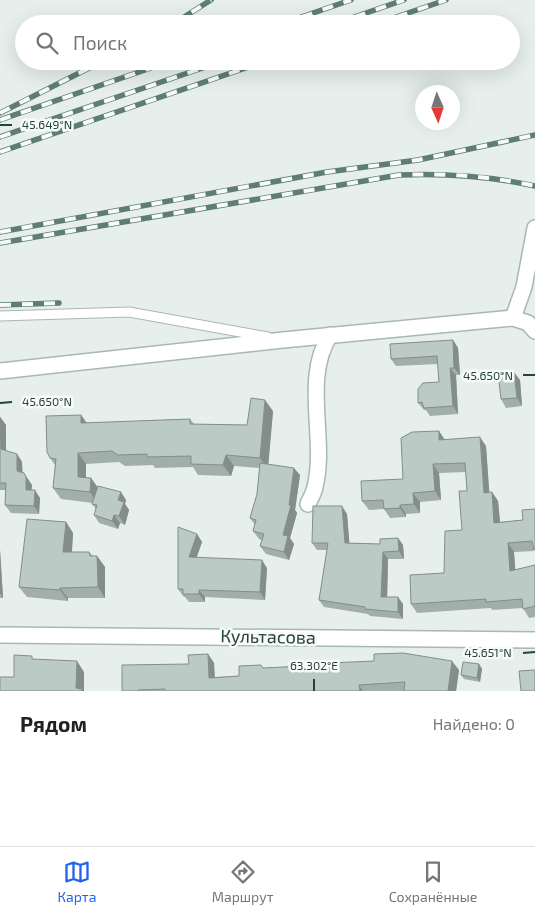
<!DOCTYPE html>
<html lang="ru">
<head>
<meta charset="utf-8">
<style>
	:root { --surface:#fff; --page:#f2f2f2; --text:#222; --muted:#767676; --line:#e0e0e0; --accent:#2563eb }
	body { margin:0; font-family:"Exo 2",sans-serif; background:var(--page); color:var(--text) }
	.compass { position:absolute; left:415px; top:85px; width:45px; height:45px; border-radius:50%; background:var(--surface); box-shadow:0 5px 20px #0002; rotate:177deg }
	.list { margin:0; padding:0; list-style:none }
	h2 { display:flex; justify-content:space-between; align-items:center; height:65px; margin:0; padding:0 20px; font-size:21px }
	h2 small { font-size:16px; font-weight:400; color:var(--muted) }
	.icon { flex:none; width:28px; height:28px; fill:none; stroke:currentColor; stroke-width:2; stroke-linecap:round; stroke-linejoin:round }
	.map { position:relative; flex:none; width:535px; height:691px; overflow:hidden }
	.search { position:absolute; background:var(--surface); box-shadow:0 5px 20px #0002; left:15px; right:15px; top:15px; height:55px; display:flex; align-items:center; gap:12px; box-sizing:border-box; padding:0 18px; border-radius:28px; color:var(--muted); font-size:19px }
	.sheet { height:155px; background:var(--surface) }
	nav { display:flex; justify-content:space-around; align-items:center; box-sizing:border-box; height:70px; border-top:1px solid var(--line); background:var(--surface); font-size:14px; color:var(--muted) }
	nav a { display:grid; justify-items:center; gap:2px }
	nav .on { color:var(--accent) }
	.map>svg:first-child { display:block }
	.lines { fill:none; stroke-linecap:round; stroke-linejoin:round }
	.service-casing { stroke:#a8b8b2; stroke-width:11 }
	.minor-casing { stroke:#a8b8b2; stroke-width:18 }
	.service { stroke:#fff; stroke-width:9 }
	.minor { stroke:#fff; stroke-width:15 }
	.rail-casing { stroke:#5f7d75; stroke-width:5.5 }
	.rail { stroke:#f7fbf9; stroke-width:4; stroke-dasharray:11; stroke-linecap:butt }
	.wall { fill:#a1aea9 }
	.shaded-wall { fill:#838d89 }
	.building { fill:#bbcac4; stroke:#838d89 }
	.ticks { fill:none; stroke:#24423a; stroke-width:2 }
	.labels { text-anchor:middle; stroke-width:5; stroke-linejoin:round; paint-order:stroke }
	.street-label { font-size:18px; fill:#24423a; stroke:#f7fbf9 }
	.ticks-label { font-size:12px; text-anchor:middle; fill:#24423a; stroke:#f7fbf9; stroke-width:5; stroke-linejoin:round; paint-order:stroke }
</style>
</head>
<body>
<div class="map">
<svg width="535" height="691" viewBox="0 0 535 691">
	<rect width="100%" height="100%" fill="#e6efeb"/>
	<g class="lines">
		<defs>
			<polyline id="service" points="0,316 129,312 268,337"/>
			<g id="minor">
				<polyline points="513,318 524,287 535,228"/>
				<polyline points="0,371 283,340 513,318 528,323 535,331"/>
				<path d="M308 504C310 499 314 493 315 487 327 439 302 379 330 335"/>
				<polyline points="0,635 535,640"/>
			</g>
		</defs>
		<use href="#service" class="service-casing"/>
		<use href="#minor" class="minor-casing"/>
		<use href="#service" class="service"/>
		<use href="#minor" class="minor"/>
		<defs>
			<g id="rail">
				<polyline points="173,24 211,0"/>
				<polyline points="281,24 351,0"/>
				<polyline points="334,24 404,0"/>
				<polyline points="376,24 446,0"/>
				<polyline points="0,113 103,61"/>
				<polyline points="0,120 171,61"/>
				<polyline points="0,137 223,61"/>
				<polyline points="0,152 266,61"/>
				<polyline points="0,232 327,172 418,160 535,135"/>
				<path d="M0 243 399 175C446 173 489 176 535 186"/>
				<polyline points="0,305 59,303"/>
			</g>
		</defs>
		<use href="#rail" class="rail-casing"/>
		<use href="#rail" class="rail"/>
	</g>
	<g class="wall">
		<polygon points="453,340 458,348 460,375 456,375 458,414 430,416 426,410 424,410 418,403 439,382 438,364 396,366 391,359"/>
		<polygon points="520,380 522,406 506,408 501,399"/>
		<polygon points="273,411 268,464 300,475 295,510 297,513 290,538 294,544 289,560 266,554 260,546 262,540 259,539 253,531 255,525 250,518 257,494 260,468 234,466 231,476 198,475 193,467 155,468 153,465 125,466 119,462 86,464 86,478 91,478 97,487 126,500 125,504 129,510 125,525 120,523 118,529 99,523 94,515 96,509 92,504 93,503 61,499 53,488 55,465 50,458 81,415 86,423 190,419 194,424 247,425"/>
		<polygon points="0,417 6,425 6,451 17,454 22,462 22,473 29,481 32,485 31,490 40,498 39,514 11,513 5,505 6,490 0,490"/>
		<polygon points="444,439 486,446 489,493 492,492 498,501 500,522 523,520 535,509 534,551 514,552 515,570 535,565 535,617 529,618 523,608 492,610 491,608 417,613 411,604 444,573 462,530 467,491 466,472 439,473 441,500 420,502 420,513 406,514 406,517 390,518 384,509 369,510 362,501 403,479"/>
		<polygon points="347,514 349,543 380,544 398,538 403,545 404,559 388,559 387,597 403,604 403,619 370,616 368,614 324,607 319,600 327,550 317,550 312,543"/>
		<polygon points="66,522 73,533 72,552 89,552 93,556 97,556 105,567 105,598 68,598 68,601 27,597 19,587"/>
		<polygon points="197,534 202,542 197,557 267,568 265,600 205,597 205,602 189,602 185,597 184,597 178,589"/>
		<polygon points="0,550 3,598 0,598"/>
		<polygon points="208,654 214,663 215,677 239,676 263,668 305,669 459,670 456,691 122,691 189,664"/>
		<polygon points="479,664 482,669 480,682 464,679 461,675"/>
	</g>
	<g class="shaded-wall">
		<polygon points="453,340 458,348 460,375 454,368"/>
		<polygon points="450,368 456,375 458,414 453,406"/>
		<polygon points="514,372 520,380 522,406 517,398"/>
		<polygon points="265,400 273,411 268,469 260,458"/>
		<polygon points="81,415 89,426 81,423"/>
		<polygon points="0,417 6,425 6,457 1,449"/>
		<polygon points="439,431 445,440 439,440"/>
		<polygon points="480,437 486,446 490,502 484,493"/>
		<polygon points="78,453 86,464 86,488 78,477"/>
		<polygon points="17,454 22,462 23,479 17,471"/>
		<polygon points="226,455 234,466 231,476 223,465"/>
		<polygon points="433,464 439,473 441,500 435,491"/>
		<polygon points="294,468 300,475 295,510 297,513 290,538 294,544 289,560 284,552 283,535 289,505"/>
		<polygon points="24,473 32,485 31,498 26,490"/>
		<polygon points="91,478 99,489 97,503 90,492"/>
		<polygon points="35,490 40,498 39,514 34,506"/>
		<polygon points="121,492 126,500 125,504 129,510 125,525 119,516 118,500"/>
		<polygon points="492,492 498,501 501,532 494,523"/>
		<polygon points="413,493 420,502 420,513 414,504"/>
		<polygon points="400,505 406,514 406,517 400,508"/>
		<polygon points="342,506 347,514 350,550 345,543"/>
		<polygon points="114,515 120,523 118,529 112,521"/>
		<polygon points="66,522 73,533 71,563 63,552"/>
		<polygon points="197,534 202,542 194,564 189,557"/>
		<polygon points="398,538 403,545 404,559 399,551"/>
		<polygon points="508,543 514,552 516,580 510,571"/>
		<polygon points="0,550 3,598 0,593"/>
		<polygon points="383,552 388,559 387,604 381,597"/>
		<polygon points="97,556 105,567 105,598 98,587"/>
		<polygon points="262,560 267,568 265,600 260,592"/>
		<polygon points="60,588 68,598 68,601 60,590"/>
		<polygon points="199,590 205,597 205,602 199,594"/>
		<polygon points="398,597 403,604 403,619 398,612"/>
		<polygon points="208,654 214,663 215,687 209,678"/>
		<polygon points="77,661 84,672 84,691 78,691 76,688"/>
		<polygon points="452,661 459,670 456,691 448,691"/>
		<polygon points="479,664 482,669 480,682 477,678"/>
		<polygon points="359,685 363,691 360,691"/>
	</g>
	<g class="building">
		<polygon points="453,340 454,368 450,368 453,406 424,408 422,402 418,403 418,389 423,383 439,382 437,356 391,359 390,344"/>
		<polygon points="514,372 517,398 501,399 498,374"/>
		<polygon points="251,398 265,400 260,458 226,455 223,465 191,464 191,456 147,457 147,454 118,455 112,451 78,453 78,477 91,478 90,492 53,488 56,459 50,458 47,452 46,416 81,415 81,423 190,419 190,424 247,425"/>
		<polygon points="0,417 1,449 17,454 17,471 24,473 26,477 26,490 35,490 34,506 5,505 6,483 0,483"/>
		<polygon points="439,431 439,440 480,437 484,493 492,492 494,523 523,520 522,510 535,509 535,549 534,550 532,541 508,543 510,571 535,565 535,606 523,609 522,599 486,602 486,599 411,604 410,575 444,573 445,531 462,530 459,491 467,491 465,463 433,464 435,491 413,493 414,504 400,505 400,508 384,509 383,500 362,501 361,481 403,479 401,438 412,432"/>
		<polygon points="260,463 294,468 289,505 291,505 283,535 288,536 284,552 260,546 264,534 253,531 256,520 250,518 257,494"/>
		<polygon points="98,486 121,492 118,500 124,502 119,516 114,515 112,521 94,515 97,505 92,504"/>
		<polygon points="313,506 342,506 345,543 380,544 380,539 398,538 399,551 383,552 381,597 398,597 398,612 365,609 365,607 319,600 328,543 312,543"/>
		<polygon points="27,519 66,522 63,552 89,552 90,556 97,556 98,587 60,588 60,590 19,587"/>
		<polygon points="178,527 197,534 189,557 262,560 260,592 199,590 199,594 183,594 183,589 178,589"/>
		<polygon points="403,653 452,661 448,691 404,691 405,682 359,685 360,691 165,691 165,689 138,690 138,691 122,691 122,665 189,664 188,655 208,654 209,678 239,676 239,666 261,665 263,668 303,666 304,670 330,668 330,663 374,661 374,654"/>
		<polygon points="14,655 32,656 32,659 77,661 76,688 82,689 82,691 0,691 0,677 14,677"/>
		<polygon points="463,662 479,664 477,678 461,675"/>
		<polygon points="535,670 535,691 521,691 519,671"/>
	</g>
	<path class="ticks" d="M0 125H12M523 375H535M0 403 12 402M523 653 535 652M314 679V691"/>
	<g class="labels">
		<g class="street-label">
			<text transform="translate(268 637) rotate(1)" y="6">Культасова</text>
		</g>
	</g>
	<g class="ticks-label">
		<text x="47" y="129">45.649°N</text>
		<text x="488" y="380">45.650°N</text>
		<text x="47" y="406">45.650°N</text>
		<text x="488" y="657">45.651°N</text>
		<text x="314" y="670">63.302°E</text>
	</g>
</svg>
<svg class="compass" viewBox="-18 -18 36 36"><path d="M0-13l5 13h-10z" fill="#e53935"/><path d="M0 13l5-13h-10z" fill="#767676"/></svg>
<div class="search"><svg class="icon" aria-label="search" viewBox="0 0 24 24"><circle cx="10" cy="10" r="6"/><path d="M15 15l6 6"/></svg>Поиск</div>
</div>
<section class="sheet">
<h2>Рядом<small>Найдено: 0</small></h2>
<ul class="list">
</ul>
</section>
<nav>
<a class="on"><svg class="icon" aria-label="map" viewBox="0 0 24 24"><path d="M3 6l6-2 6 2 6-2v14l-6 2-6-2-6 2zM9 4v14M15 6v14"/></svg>Карта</a>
<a><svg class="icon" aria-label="directions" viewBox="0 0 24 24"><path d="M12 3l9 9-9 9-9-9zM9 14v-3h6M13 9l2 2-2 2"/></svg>Маршрут</a>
<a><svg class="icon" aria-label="saved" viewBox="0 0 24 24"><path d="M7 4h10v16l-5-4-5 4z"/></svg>Сохранённые</a>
</nav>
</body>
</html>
